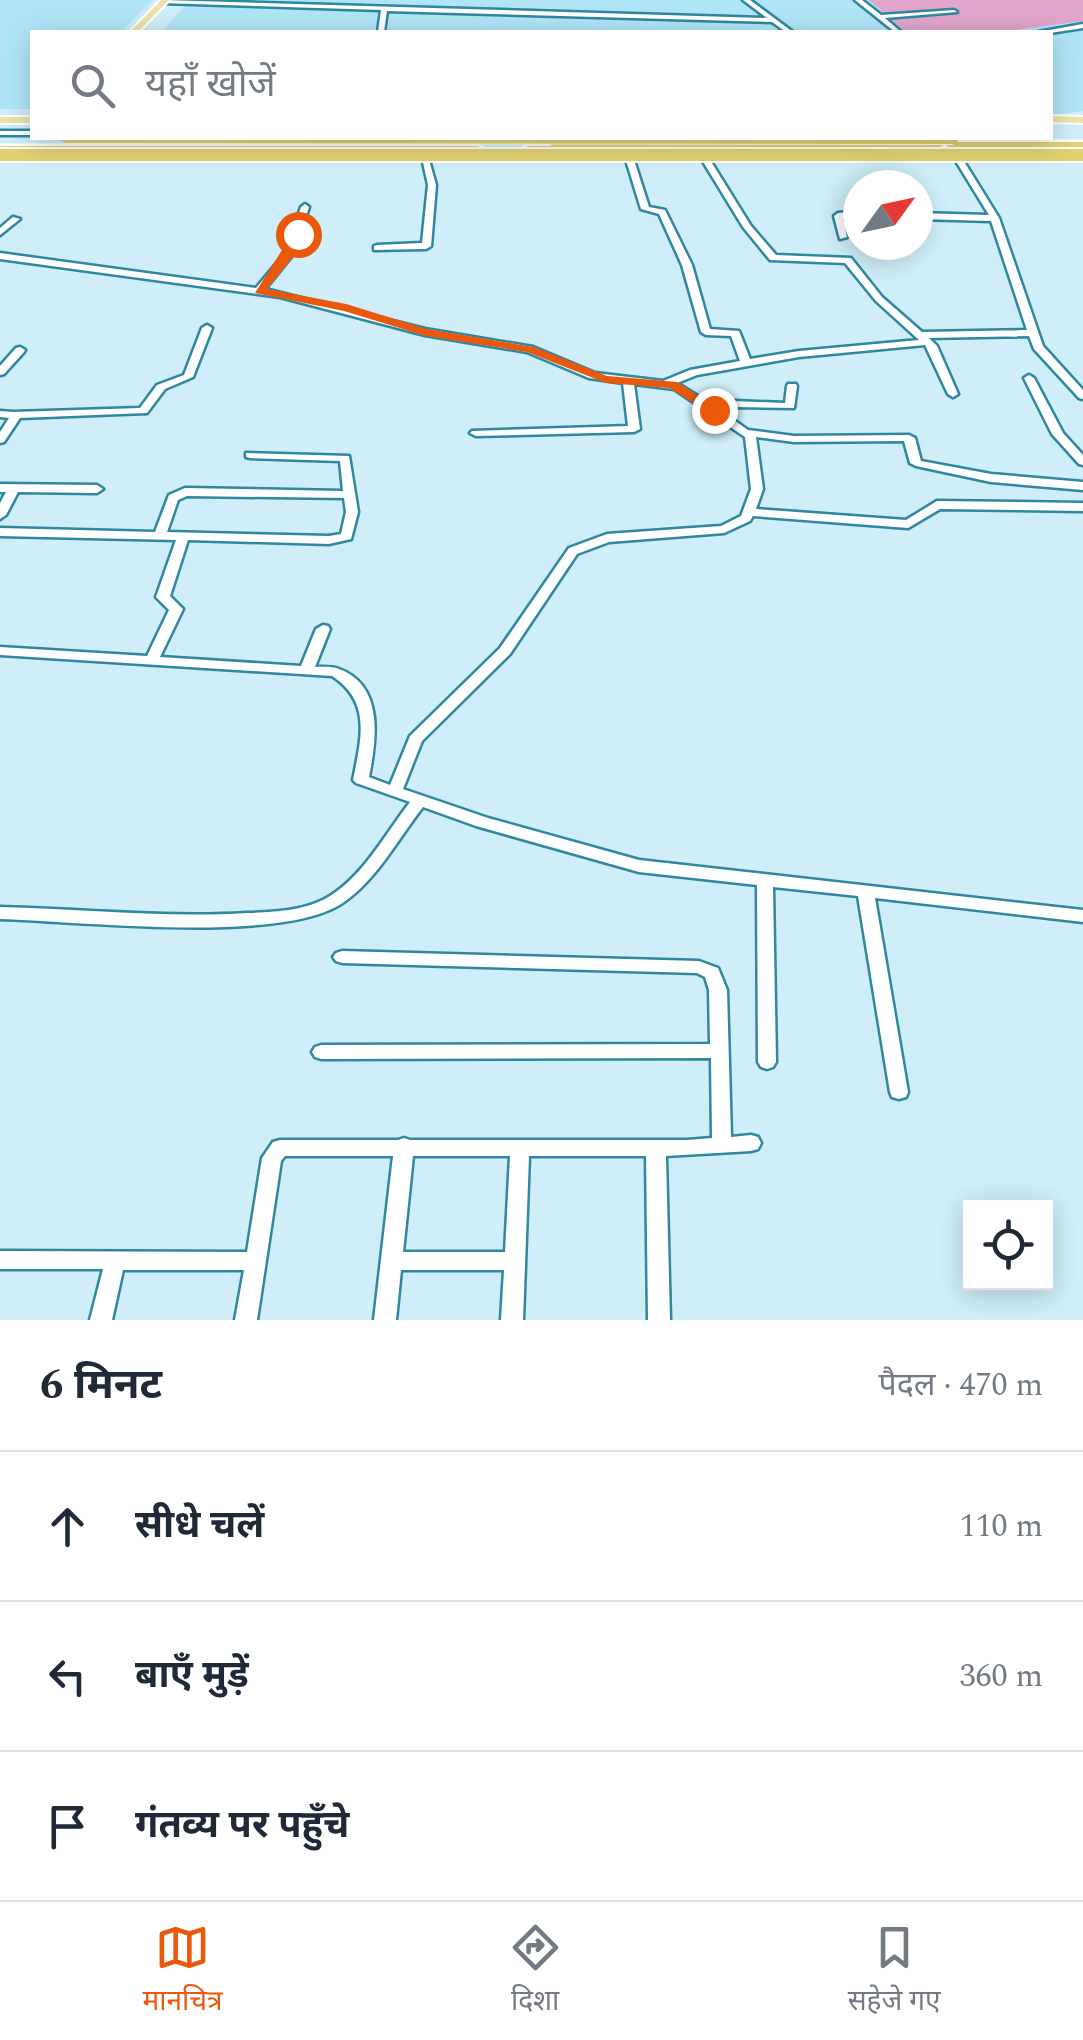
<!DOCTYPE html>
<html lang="hi">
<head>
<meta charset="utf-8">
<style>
	:root { --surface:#fff; --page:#f6f6f7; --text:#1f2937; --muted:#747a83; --line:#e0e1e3; --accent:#ea580c }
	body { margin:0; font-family:Spectral,"Noto Sans Devanagari",serif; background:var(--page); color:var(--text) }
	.controls { position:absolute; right:30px; bottom:30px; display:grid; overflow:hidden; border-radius:0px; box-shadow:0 5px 25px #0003 }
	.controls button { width:90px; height:90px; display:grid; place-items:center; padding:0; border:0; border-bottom:2px solid var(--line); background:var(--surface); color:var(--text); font:50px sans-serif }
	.compass { position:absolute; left:843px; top:170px; width:90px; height:90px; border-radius:50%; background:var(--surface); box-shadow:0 5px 25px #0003; rotate:57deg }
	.stop { position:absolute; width:30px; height:30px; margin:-22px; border:8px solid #ea580c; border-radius:50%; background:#fff }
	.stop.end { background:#ea580c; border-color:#fff; box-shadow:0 2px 10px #0008 }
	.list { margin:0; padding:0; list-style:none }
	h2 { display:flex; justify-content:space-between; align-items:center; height:130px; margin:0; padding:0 40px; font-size:42px }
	h2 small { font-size:32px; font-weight:400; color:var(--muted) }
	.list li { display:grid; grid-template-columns:65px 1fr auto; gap:30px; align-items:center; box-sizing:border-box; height:150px; padding:0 40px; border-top:2px solid var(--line) }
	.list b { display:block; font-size:38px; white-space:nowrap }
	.list em { font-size:32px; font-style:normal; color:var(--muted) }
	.icon { flex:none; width:55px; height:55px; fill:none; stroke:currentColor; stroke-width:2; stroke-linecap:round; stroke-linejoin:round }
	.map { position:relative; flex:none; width:1083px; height:1320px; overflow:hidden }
	.search { position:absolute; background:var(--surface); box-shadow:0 5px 25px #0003; left:30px; right:30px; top:30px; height:110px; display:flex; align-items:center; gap:25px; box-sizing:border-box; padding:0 35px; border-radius:0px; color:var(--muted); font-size:38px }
	.sheet { height:580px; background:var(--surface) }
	nav { display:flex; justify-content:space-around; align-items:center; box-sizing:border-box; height:140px; border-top:2px solid var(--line); background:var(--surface); font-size:28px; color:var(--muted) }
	nav a { display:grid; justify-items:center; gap:5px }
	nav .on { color:var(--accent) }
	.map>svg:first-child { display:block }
	.built { fill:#b0e5f7 }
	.green { fill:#e1a5cc }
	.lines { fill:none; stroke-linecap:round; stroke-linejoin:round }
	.minor-casing { stroke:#2f87a0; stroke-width:5 }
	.major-casing { stroke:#fff; stroke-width:4 }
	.highway-casing { stroke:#fff; stroke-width:5 }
	.minor { fill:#fff; fill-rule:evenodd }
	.major { fill:#ece3aa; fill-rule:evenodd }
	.highway { fill:#e0d171; fill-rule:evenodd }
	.highway-bridge-far1-casing { stroke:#fff; stroke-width:12; stroke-linecap:butt }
	.highway-bridge-casing { stroke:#fff; stroke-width:16; stroke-linecap:butt }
	.highway-bridge-far1 { stroke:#e0d171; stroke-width:10 }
	.highway-bridge { stroke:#e0d171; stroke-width:12 }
	.route { fill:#ea580c }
</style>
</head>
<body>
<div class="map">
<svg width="1083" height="1320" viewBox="0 0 1083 1320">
	<rect width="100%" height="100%" fill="#cfeef9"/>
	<g class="built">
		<polygon points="0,0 153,0 121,32 32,32 32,109 0,109"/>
		<polygon points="190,0 1083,0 1083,111 1051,115 1050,32 162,32"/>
	</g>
	<polygon class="green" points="869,0 1083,0 1083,21 1001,32 905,32"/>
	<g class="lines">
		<defs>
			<g id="minor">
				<polygon points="163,0 767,18 743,0 750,0 793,32 786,32 772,22 387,11 384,32 378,32 381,10 161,3"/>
				<polygon points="855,0 862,0 881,15 954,10 957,12 885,18 901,32 895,32"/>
				<polygon points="1083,24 1083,28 1050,33 1038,32"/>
				<rect x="0" y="131" width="32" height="4"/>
				<path d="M934 138H942L960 155 999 218 1043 346 1083 390V399L1079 398 1034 349 1029 336 929 338 937 346 958 394 953 397 948 394 925 345 799 357 697 375 677 383 714 406 734 401 785 403 787 386 788 384H796L797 386 794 408 735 407 721 411 748 430 794 436 909 435 915 438 921 461 991 474 1083 482V490L991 482 916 466 910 463 904 441 794 442 756 437 763 489 756 509 906 520 937 501 1083 503V511L940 509 908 528 753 516 750 521 724 533 609 542 577 554 510 654 422 741 403 789 488 818 639 860 1083 910V922L875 898 908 1092 906 1097 899 1099 892 1097 890 1092 858 896 773 887 776 1062 773 1067 767 1069 761 1067 758 1062 757 885 639 872 476 826 423 807C398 839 377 879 344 902 285 945 77 921 0 919V907C82 909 165 918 247 913 274 912 306 911 330 896 364 875 386 833 410 802L356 783 353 780C361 739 372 702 332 676L0 655V647L147 656 169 610 156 597 176 540 0 536V528L155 532 169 495 185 488 343 491 340 461 250 458 246 457V453L349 456 358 512 351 539 329 544 188 540 170 596 183 609 160 657 301 666 316 629 323 625 328 626 330 629 315 667C322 667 332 666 339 669 385 686 376 741 369 777L390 785 410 736 500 648 569 548 607 534 721 526 741 516 751 489 745 437 674 389 634 384 640 429 634 432 476 436 470 433 472 431 628 426 623 383 589 378 527 352 425 335 280 297 0 259V253L256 288 286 252 301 207 305 204 309 207 295 252 265 289 425 329 533 347 595 373 663 381 690 370 740 361 731 336 706 335 701 332 682 265 659 214 641 209 626 160 630 158 634 160 649 207 665 210 692 265 710 329 739 331 750 359 799 351 919 340 876 301 845 263 770 260 743 227 702 160 706 158 710 160 751 226 776 255 851 258 882 297 922 332 1027 330 991 221 918 219V213L989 215 954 158ZM187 496 344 498 346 512 341 534 329 536 167 532 178 500Z"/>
				<polygon points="1016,138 1030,138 1031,139 1027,141"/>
				<polygon points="422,158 429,160 436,185 431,246 426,249 374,250 374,246 377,245 422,243 428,185"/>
				<polygon points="858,211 858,217 843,218 847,237 840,239 834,216 838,213"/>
				<polygon points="13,217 20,219 0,235 0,228"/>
				<polygon points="207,325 212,328 193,377 165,389 147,413 20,418 4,442 0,443 0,432 9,418 0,417 0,411 13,412 140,408 157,385 184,375 202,328"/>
				<polygon points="20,347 25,350 24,352 4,374 0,375 0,366 16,348"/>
				<polygon points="1029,375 1034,378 1063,433 1083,455 1083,465 1079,464 1052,434 1024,378"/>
				<polygon points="0,484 97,485 103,489 97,493 18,492 6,515 0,519 0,503 6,492 0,492"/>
				<path d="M342 951 699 961 718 968 727 990 731 1137 751 1135 758 1137 761 1143 758 1149 751 1151 666 1156 670 1320H648L646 1156H529L523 1320H501L504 1270H401L396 1320H374L393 1156H285L281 1161 257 1320H235L244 1270H123L112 1320H90L103 1269H0V1251L247 1252 262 1158 273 1142 280 1140H398L404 1138 410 1140H687L712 1138 711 1058 321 1059 315 1057 312 1052 315 1047 321 1045 710 1044 709 990 705 977 697 973 342 963 336 961 333 957 336 953ZM413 1156H510L505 1252H403Z"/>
			</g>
			<g id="major">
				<polygon points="161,0 169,0 138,32 130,32"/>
				<polygon points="1050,116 1083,117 1083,123 1050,122"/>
				<rect x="0" y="117" width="32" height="6"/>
			</g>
			<g id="highway">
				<polygon points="555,141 938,142 944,145 938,148 570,147 565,152 528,152 522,149 528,146 550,146"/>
				<polygon points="952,142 1083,142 1083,148 948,147 946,145"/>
				<polygon points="0,146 478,146 484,149 478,152 0,152"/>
			</g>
		</defs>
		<use href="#minor" class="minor-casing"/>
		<use href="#major" class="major-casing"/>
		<use href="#highway" class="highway-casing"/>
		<use href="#minor" class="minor"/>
		<use href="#major" class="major"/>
		<use href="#highway" class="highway"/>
		<defs>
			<polyline id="highway-bridge-far1" points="66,138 953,139"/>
			<polyline id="highway-bridge" points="0,155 1083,155"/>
		</defs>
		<use href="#highway-bridge-far1" class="highway-bridge-far1-casing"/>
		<use href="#highway-bridge" class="highway-bridge-casing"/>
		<use href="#highway-bridge-far1" class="highway-bridge-far1"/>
		<use href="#highway-bridge" class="highway-bridge"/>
	</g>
	<polygon class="route" points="294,231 303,234 293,257 267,289 346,304 427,329 534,347 607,376 677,382 721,410 710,413 669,388 606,383 527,352 426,336 344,311 255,293"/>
</svg>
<div class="controls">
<button><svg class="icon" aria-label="locate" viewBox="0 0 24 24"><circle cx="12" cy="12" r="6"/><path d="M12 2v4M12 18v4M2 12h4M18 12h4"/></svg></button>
</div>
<svg class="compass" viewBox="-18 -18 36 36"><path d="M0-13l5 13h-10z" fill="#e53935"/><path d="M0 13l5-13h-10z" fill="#747a83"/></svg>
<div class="stop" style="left:298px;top:234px"></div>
<div class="stop end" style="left:714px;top:410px"></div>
<div class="search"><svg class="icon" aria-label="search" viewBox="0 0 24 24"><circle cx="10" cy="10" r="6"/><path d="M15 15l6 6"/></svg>यहाँ खोजें</div>
</div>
<section class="sheet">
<h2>6 मिनट<small>पैदल · 470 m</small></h2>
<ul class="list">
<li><svg class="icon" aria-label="ahead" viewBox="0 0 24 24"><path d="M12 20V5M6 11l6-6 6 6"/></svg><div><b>सीधे चलें</b></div><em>110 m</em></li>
<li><svg class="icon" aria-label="left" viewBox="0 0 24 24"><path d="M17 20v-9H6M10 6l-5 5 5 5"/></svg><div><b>बाएँ मुड़ें</b></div><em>360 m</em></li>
<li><svg class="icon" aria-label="arrive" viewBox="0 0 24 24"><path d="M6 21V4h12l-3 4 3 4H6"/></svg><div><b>गंतव्य पर पहुँचे</b></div></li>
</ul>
</section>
<nav>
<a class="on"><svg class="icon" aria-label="map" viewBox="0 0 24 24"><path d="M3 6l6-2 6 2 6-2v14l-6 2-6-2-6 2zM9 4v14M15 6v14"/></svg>मानचित्र</a>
<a><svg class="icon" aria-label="directions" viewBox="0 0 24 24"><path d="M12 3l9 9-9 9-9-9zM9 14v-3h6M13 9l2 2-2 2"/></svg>दिशा</a>
<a><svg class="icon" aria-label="saved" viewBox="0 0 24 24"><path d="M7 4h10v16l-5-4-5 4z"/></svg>सहेजे गए</a>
</nav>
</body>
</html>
